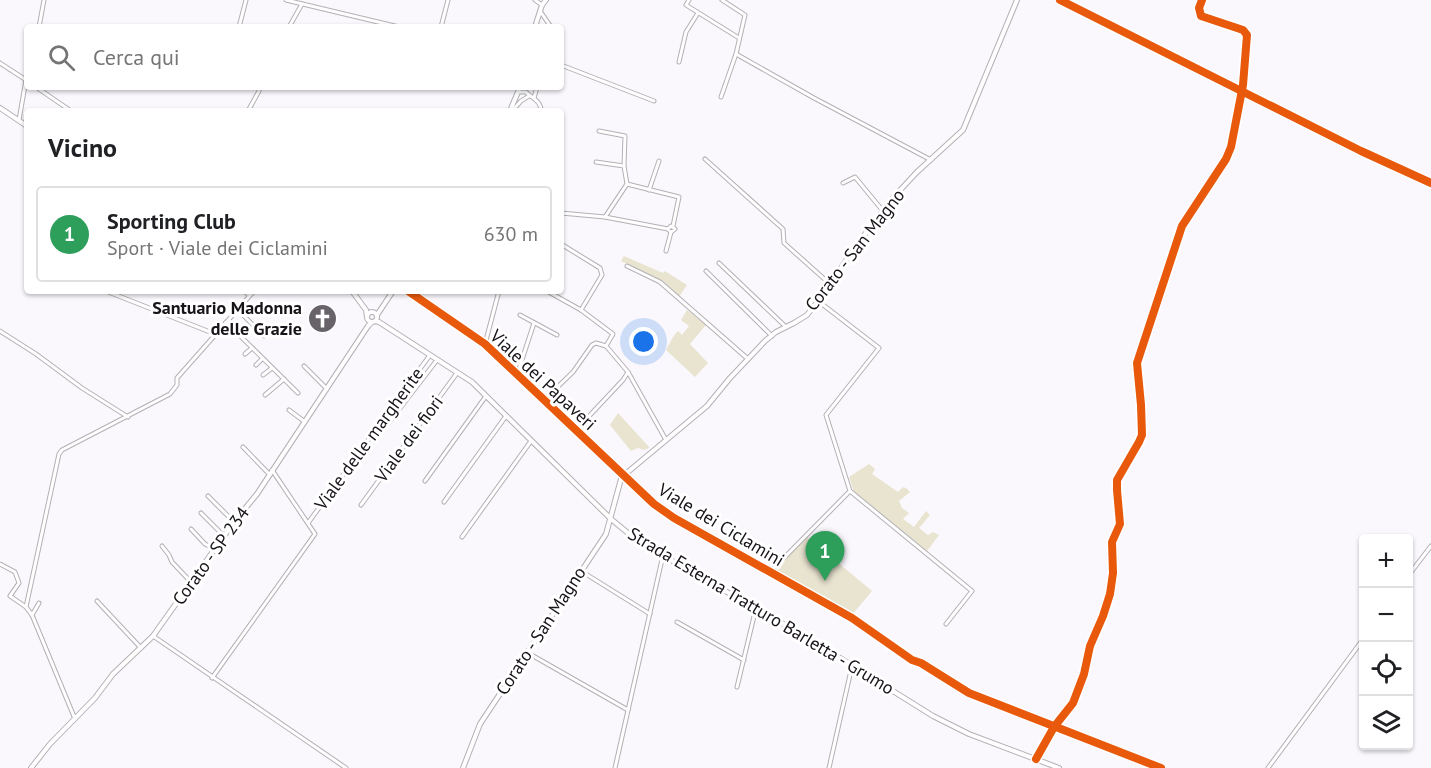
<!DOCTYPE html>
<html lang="it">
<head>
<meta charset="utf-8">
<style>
	:root { --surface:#fff; --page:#f6f6f6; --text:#202124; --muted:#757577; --line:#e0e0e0; --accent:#676368 }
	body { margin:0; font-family:"PT Sans",sans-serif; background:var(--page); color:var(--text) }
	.controls { position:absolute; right:18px; bottom:18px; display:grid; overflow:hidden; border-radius:6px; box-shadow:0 2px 4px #0004 }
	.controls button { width:54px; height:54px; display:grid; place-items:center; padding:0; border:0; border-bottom:2px solid var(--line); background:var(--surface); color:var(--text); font:30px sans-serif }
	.you { position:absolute; left:644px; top:342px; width:21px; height:21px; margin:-15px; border:4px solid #fff; border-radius:50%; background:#1a73e8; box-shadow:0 0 0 9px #1a73e833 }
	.badge { display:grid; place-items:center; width:39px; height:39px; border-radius:50%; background:var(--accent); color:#fff; font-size:20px; font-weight:700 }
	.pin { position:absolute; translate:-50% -50px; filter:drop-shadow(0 2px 3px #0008) }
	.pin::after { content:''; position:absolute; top:32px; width:21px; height:18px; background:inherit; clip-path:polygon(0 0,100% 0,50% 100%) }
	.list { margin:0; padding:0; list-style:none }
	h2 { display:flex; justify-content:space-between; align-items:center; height:78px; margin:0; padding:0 24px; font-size:26px }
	h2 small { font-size:20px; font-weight:400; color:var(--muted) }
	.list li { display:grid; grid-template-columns:39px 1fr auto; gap:18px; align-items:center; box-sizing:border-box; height:96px; margin:0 12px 12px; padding:0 12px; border:2px solid var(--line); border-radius:6px }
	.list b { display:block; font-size:22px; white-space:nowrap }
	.list p { margin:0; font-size:20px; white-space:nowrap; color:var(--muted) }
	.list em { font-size:20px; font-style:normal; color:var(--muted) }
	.icon { flex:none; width:33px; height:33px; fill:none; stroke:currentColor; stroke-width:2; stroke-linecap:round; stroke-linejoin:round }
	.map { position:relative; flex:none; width:1431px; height:768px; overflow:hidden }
	.search { position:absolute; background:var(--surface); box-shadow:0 2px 4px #0004; left:24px; top:24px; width:540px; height:66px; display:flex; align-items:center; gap:15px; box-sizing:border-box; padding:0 21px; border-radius:6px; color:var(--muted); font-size:22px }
	.panel { position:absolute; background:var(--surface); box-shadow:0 2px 4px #0004; left:24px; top:108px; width:540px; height:186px; border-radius:6px }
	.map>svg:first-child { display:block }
	.green { fill:#e9e4d0 }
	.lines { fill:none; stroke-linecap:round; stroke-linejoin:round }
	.minor-casing { stroke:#b4b0b5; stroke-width:5 }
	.tertiary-casing { stroke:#b4b0b5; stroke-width:6 }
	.secondary-casing { stroke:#b4b0b5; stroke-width:6 }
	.minor { stroke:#fefeff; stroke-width:3 }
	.tertiary { stroke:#fefeff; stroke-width:4 }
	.secondary { stroke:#fefeff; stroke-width:4 }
	.cycleway-casing { stroke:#fff; stroke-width:11 }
	.cycleway { stroke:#e8590c; stroke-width:8 }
	.labels { text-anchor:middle; stroke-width:6; stroke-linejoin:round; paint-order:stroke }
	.street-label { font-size:18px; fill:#171318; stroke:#fff }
	.poi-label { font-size:18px; font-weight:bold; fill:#171318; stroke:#fff; text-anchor:end }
</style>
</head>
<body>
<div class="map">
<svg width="1431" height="768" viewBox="0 0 1431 768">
	<rect width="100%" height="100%" fill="#fbf8fd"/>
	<g class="green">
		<polygon points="624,256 663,273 665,271 687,285 679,297 660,281 621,261"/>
		<polygon points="687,310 706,325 690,344 708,363 695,377 666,350 673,337 678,331 682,335 689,326 681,320"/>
		<polygon points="618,413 649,447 649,448 644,450 638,448 631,451 610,425"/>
		<polygon points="869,464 875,469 872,474 898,492 903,487 906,488 910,492 899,501 902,508 909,513 903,519 914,527 926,511 930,515 919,528 928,535 933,532 939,535 927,551 854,492 849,477"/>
		<polygon points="807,537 872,591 851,616 772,572"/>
	</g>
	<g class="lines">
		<defs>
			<g id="minor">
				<polyline points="286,0 399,27"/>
				<polyline points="535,0 542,5"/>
				<polyline points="689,0 686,5 739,38"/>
				<polyline points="540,11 551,27"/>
				<polyline points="39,27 44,0"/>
				<polyline points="239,27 246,0"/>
				<polyline points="289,27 302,4"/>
				<polyline points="441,27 448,0"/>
				<polyline points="736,54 814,98 931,160"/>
				<polyline points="679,62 686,32 698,13"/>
				<polyline points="0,63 26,80"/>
				<polyline points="561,65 654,101"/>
				<polyline points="36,87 71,111"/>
				<path d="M518 92H526C532 99 541 100 541 111"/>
				<polyline points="721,97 736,54 745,15 722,0"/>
				<polyline points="534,98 537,87"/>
				<polyline points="248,111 259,91 259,87"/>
				<polyline points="512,111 521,101 529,96"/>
				<polyline points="19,120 27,74"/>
				<polyline points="599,131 625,136 624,166 627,184 605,217"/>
				<polyline points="705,159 783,229 784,243 830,284"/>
				<polyline points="596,162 624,166"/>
				<polyline points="843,183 855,177 883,211"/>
				<polyline points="627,184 679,197 673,226"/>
				<polyline points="649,190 659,161"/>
				<polyline points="561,213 605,217 668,229"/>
				<polygon points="671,226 675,229 671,232 668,229"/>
				<polyline points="561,244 600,268 602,275 581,310"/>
				<polyline points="666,251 671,232"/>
				<polyline points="719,263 786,327"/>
				<polyline points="627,266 660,282 748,359"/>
				<polyline points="706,271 772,336"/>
				<polyline points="106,291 215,334"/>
				<polyline points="244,291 249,295"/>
				<polyline points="408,291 485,344 654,504 674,518 852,618 912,660 921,663 969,693 1161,768"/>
				<polyline points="818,301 879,348 826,415 850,491 972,591 946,624"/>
				<polyline points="238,310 264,336 271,331"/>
				<polyline points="520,315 557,335"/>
				<polyline points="226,322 298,393"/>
				<polyline points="0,331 36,354 82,388 128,417"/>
				<polyline points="485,344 499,291"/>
				<polyline points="606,346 628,372 666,440"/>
				<polyline points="245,354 252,348"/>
				<polyline points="256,365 262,359"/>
				<polyline points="304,366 327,389"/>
				<polyline points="263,375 272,368"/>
				<polyline points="517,375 534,323"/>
				<polyline points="265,395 284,379"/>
				<polyline points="544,400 573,372 592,345 596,343 606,346 613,334 581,310 547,291"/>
				<polyline points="289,410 305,422"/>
				<polyline points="387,425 437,360"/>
				<polyline points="576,430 623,380 628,372"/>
				<polyline points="243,447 270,475"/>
				<polyline points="425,481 486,396"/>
				<polyline points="208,496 234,522"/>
				<polyline points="444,502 506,416"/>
				<polyline points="361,505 457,373"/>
				<polyline points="201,513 224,536"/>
				<polyline points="308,523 430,355"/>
				<polyline points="191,529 205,544 215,549"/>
				<polyline points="462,537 531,441"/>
				<polyline points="162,546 169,555 172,562 191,582"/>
				<polyline points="0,564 15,572 19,583 10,596 26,607 32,615 75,719"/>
				<polyline points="581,571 650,614"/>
				<polyline points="770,572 850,491"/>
				<polyline points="1408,576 1431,546"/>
				<polyline points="97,601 141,648"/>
				<polyline points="26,607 59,454 62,450 170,394 177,385 177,378 254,291"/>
				<polyline points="32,615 39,603"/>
				<polyline points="677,622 744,660"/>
				<polyline points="153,636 346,768"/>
				<polyline points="528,653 628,710"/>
				<polyline points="212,678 315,534 272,470"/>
				<polyline points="737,687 756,608"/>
				<polyline points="1036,759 1054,727 1073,703 1084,674 1090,646 1103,616 1110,594 1113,573 1112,542 1120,524 1117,490 1117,480 1139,442 1142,435 1141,405 1137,363 1182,226 1226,159 1231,147 1243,85 1247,35 1243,30 1201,16 1199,8 1202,0"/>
				<polyline points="615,768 663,555"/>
				<polyline points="829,768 852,666"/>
				<polyline points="1268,768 1364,638"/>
			</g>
			<g id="tertiary">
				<polyline points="0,108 27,126"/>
				<polyline points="352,291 366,310 367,317"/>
				<polyline points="375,321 379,322 472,382 611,519 639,542 808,638 933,716 969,734 1059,768"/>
			</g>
			<g id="secondary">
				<polyline points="535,27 542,5 546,0"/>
				<polyline points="510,111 520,87"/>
				<circle cx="372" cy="317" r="5"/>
				<polyline points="377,315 393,291"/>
				<polyline points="31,768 50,744 95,698 113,674 153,636 234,522 257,494 368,326 372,322"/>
				<polyline points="463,768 480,724 606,534 621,479 623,476 707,406 730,378 765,341 776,332 794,323 807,315 818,301 857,245 890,201 917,172 963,130 1017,0"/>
			</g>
		</defs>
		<use href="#minor" class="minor-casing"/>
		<use href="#tertiary" class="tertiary-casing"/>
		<use href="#secondary" class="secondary-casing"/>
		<use href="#minor" class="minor"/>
		<use href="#tertiary" class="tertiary"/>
		<use href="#secondary" class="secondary"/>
		<defs>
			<g id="cycleway">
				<polyline points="1060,0 1361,151 1431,183"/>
				<polyline points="408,291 485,344 654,504 674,518 852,618 912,660 921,663 969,693 1161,768"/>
				<polyline points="1036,759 1054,727 1073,703 1084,674 1090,646 1103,616 1110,594 1113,573 1112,542 1120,524 1117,490 1117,480 1139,442 1142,435 1141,405 1137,363 1182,226 1226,159 1231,147 1243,85 1247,35 1243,30 1201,16 1199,8 1202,0"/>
			</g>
		</defs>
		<use href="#cycleway" class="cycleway-casing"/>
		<use href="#cycleway" class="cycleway"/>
	</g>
	<defs>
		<symbol id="church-disc" viewBox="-11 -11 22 22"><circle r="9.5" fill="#676368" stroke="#fff"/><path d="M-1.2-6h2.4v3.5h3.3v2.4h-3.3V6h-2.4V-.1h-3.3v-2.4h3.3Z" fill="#fff"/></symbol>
	</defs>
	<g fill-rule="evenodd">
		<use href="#church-disc" x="306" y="302" width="33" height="33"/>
	</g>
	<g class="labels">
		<g class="street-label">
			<text transform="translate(855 250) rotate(-52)" y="6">Corato - San Magno</text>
			<text transform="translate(543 380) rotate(43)" y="6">Viale dei Papaveri</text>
			<text transform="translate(369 439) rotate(-54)" y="6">Viale delle margherite</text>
			<text transform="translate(409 439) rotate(-54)" y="6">Viale dei fiori</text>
			<text transform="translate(721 525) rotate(31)" y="6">Viale dei Ciclamini</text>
			<text transform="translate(211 556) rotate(-54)" y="6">Corato - SP 234</text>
			<text transform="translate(761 611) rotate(31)" y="6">Strada Esterna Tratturo Barletta - Grumo</text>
			<text transform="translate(541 631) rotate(-57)" y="6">Corato - San Magno</text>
		</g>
		<g class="poi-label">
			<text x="302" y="314">Santuario Madonna<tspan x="302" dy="21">delle Grazie</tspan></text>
		</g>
	</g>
</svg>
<div class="controls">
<button>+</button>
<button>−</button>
<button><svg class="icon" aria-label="locate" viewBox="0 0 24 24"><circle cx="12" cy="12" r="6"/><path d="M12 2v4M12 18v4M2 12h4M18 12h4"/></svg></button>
<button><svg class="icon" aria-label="layers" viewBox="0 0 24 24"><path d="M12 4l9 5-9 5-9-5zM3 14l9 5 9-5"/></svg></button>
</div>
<div class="you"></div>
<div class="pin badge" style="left:825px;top:581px;background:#2e9e5b">1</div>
<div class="search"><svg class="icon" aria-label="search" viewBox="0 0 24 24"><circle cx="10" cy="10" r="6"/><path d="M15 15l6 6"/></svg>Cerca qui</div>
<section class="panel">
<h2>Vicino<small></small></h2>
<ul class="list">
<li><span class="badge" style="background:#2e9e5b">1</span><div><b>Sporting Club</b><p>Sport · Viale dei Ciclamini</p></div><em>630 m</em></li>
</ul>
</section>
</div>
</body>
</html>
